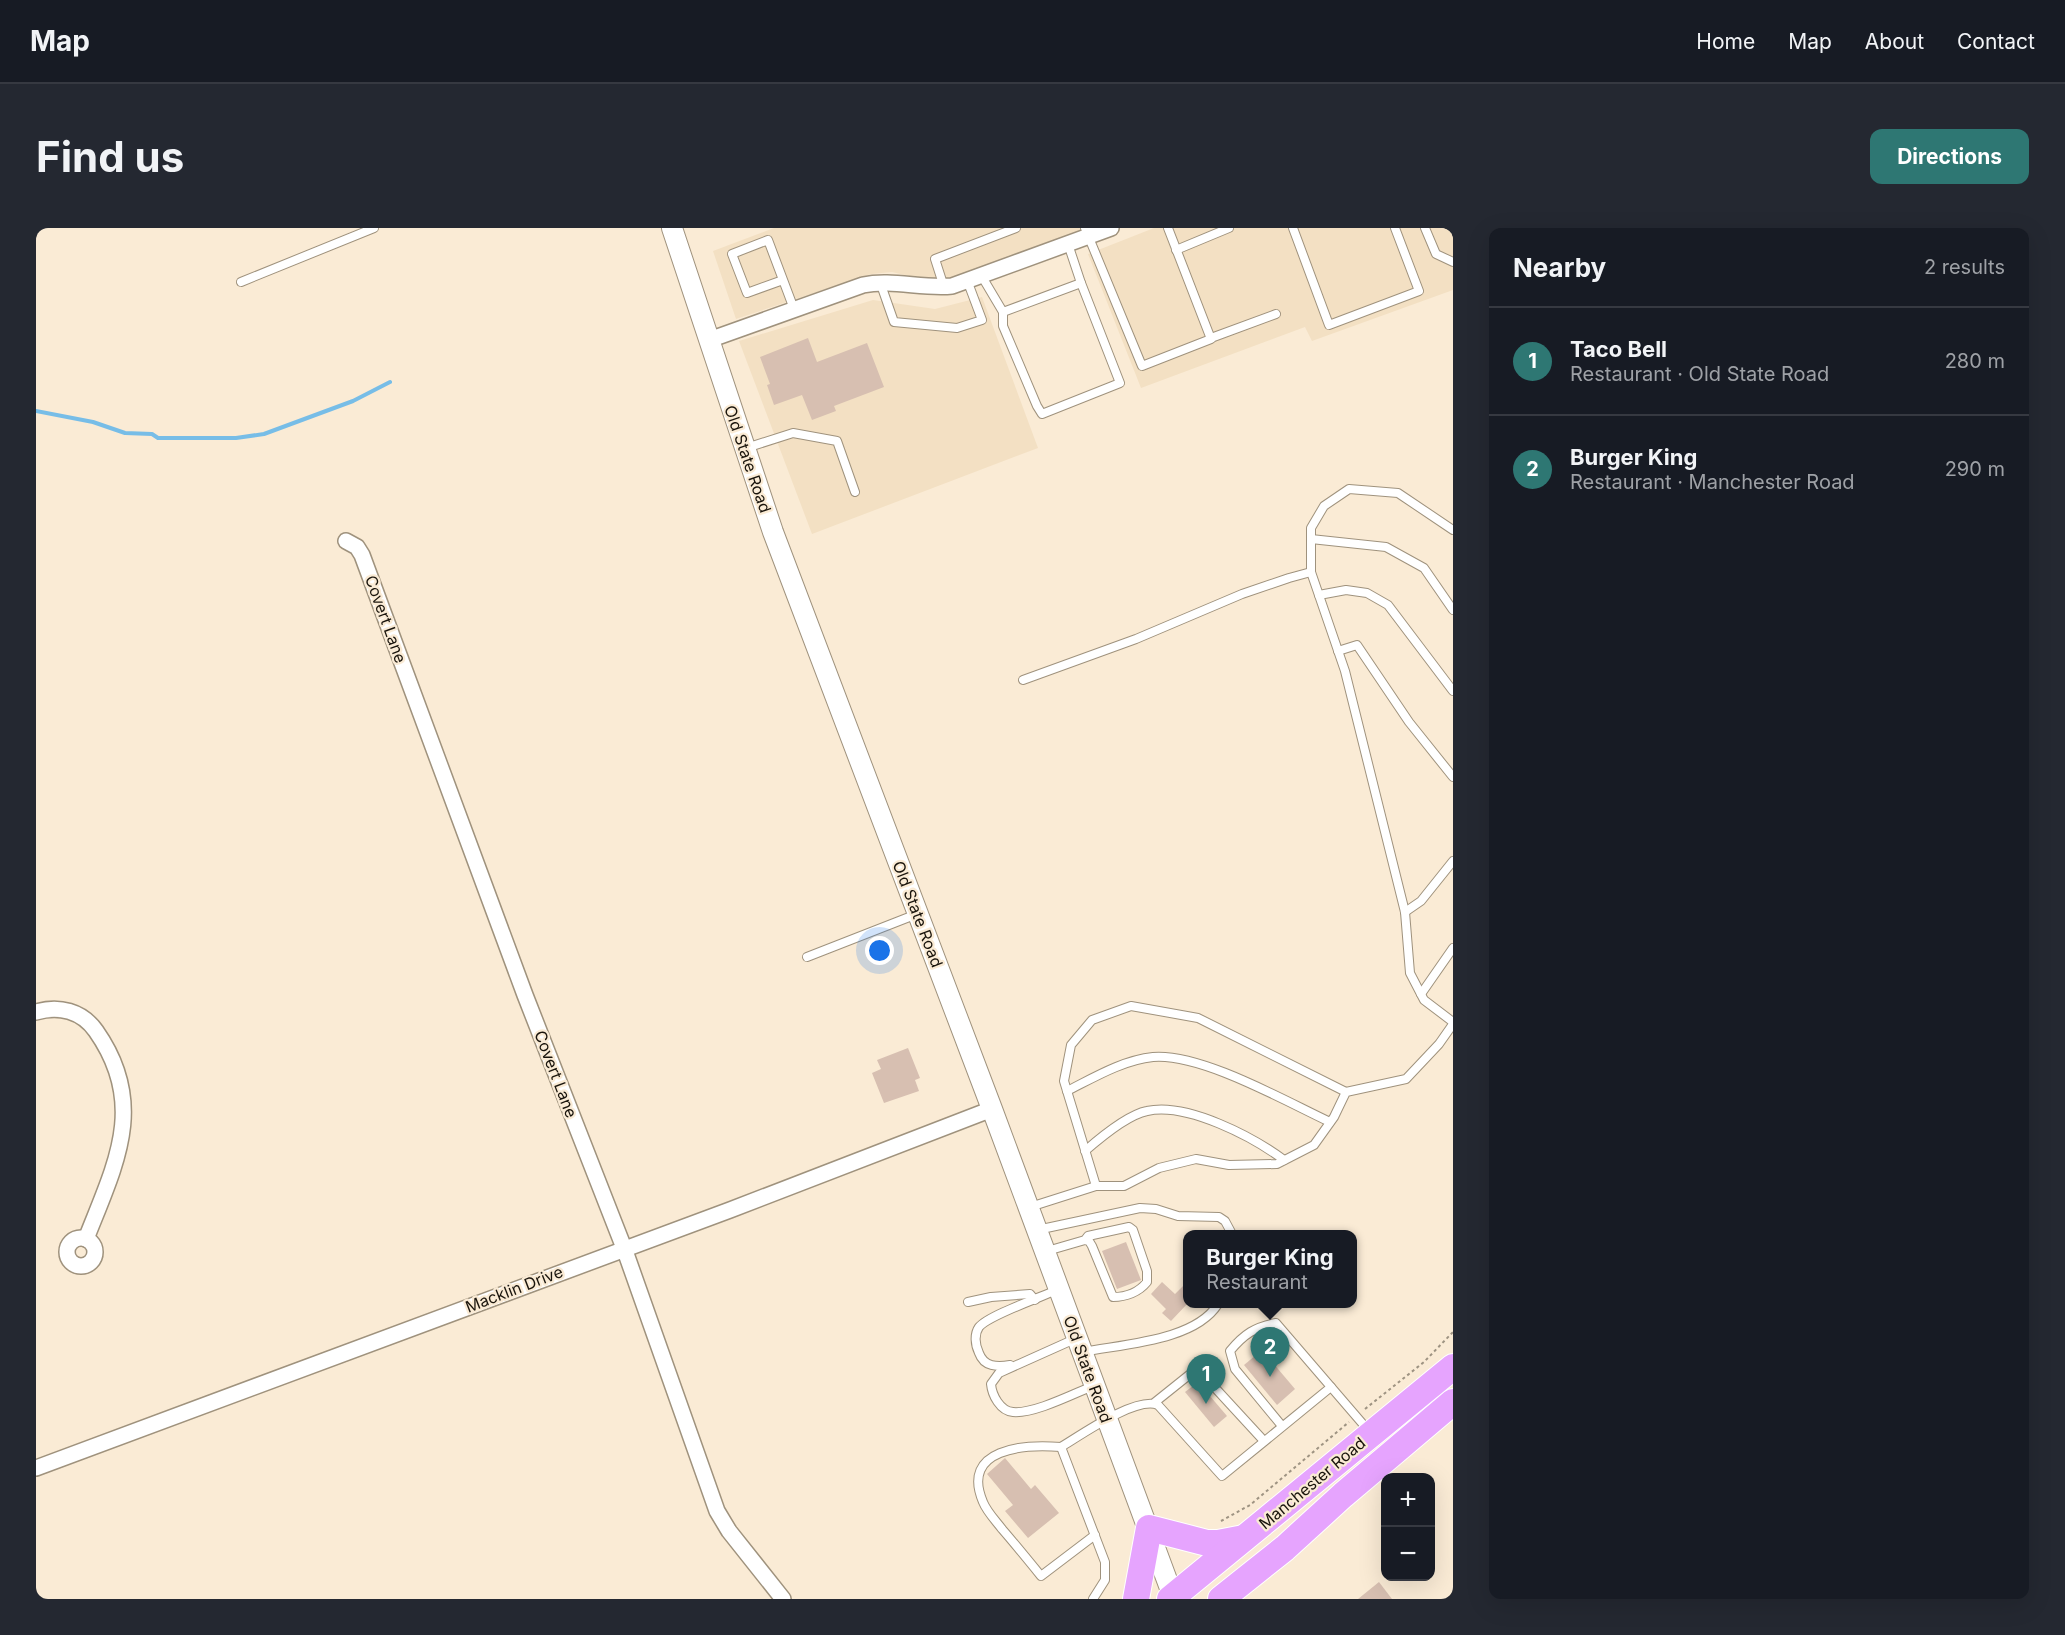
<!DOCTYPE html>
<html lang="en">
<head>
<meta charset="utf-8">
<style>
	:root { --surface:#171b24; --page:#242831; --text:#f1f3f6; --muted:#9ea1a6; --line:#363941; --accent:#2e7773 }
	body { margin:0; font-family:Inter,sans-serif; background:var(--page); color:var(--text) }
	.controls { position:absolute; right:18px; bottom:18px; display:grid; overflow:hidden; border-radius:12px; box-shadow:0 6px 24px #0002 }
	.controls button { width:54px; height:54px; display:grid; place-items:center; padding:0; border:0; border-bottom:2px solid var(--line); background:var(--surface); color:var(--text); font:30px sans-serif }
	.you { position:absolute; left:844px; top:723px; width:21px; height:21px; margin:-15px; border:4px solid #fff; border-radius:50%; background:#1a73e8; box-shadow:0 0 0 9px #1a73e833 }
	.badge { display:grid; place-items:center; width:39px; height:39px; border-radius:50%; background:var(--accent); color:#fff; font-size:20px; font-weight:700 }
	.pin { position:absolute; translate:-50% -50px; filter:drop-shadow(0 2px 3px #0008) }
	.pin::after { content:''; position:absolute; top:32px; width:21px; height:18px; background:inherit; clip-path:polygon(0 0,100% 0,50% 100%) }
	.popup { position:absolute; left:1147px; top:1002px; width:174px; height:78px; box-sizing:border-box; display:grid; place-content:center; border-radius:12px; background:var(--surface); filter:drop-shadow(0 2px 4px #0005); font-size:20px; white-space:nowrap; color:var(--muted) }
	.popup b { font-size:22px; color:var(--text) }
	.popup::after { content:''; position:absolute; left:50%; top:100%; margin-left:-12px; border:12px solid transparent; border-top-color:var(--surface) }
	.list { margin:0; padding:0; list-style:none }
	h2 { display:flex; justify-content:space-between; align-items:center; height:78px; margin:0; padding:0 24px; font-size:26px }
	h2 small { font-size:20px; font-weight:400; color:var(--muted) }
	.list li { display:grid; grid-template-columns:39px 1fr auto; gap:18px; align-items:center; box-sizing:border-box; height:108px; padding:0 24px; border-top:2px solid var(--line) }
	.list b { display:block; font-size:22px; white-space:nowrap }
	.list p { margin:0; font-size:20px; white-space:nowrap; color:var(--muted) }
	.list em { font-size:20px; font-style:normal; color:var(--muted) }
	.map { position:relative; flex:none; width:1417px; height:1371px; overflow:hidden; border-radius:12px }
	header { display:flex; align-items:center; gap:36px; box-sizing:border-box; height:84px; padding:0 30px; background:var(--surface); border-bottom:2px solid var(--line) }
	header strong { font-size:28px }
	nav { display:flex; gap:33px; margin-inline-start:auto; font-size:21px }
	.intro { display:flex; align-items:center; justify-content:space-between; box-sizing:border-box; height:144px; padding:0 36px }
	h1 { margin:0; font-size:42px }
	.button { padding:15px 27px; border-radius:12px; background:var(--accent); color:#fff; font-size:21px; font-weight:700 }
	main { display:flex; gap:36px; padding:0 36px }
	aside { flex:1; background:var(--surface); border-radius:12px; box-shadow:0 6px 24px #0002 }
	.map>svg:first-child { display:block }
	.built { fill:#f3e0c3 }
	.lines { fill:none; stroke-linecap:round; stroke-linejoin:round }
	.stream { stroke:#77bde7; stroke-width:4 }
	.building { fill:#d7bfb1 }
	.service-casing { stroke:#9f927d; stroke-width:10 }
	.minor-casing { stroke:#9f927d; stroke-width:18 }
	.tertiary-casing { stroke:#9f927d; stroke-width:22 }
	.trunk-casing { stroke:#fff; stroke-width:28 }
	.path { stroke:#9e9382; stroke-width:2; stroke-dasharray:3 3; stroke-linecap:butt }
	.service { stroke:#fff; stroke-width:8 }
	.minor { stroke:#fff; stroke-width:15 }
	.tertiary { stroke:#fff; stroke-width:20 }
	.trunk { stroke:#e6a4fe; stroke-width:26 }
	.labels { text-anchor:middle; stroke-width:4.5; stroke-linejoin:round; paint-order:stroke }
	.street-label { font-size:16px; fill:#19140c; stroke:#faebd5 }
</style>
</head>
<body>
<header>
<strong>Map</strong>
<nav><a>Home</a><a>Map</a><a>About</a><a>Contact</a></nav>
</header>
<div class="intro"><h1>Find us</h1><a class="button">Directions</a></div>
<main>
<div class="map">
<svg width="1417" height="1371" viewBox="0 0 1417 1371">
	<rect width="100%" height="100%" fill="#faebd5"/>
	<g class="built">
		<polygon points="738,0 1059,0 924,50 894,53 856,44 835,46 700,91 677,23"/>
		<polygon points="1118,0 1417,0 1417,62 1276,113 1269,99 1105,160 1052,26"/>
		<polygon points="946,69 1002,220 776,306 703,113 837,72 899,81"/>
	</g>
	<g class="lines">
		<polyline class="stream" points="0,183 57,194 89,205 116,206 122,210 200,210 228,206 317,173 354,154"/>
	</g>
	<g class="building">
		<polygon points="772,110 781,134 831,115 848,159 798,178 800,183 776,192 766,167 738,177 731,157 734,156 724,129"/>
		<polygon points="872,820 884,850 879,852 883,863 848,875 836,845 845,841 841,832"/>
		<polygon points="1090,1014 1105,1052 1081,1061 1066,1023"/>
		<polygon points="1152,1053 1152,1075 1135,1093 1126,1085 1130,1081 1115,1066 1126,1054 1139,1066"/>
		<polygon points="1226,1122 1259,1161 1241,1177 1208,1137"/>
		<polygon points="1162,1154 1191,1188 1178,1199 1149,1164"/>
		<polygon points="969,1230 995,1261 999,1257 1023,1285 992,1310 969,1283 977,1277 951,1246"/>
		<polygon points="1343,1354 1356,1371 1322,1371"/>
	</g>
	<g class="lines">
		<defs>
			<g id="service">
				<polyline points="1049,0 1106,138 1175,111 1132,0"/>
				<polyline points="1257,0 1293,97 1383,63 1359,0"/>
				<polyline points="1389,0 1400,26 1417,34"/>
				<polyline points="1140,22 1193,0"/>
				<polyline points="945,47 967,84 1045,55 1032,16"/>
				<polyline points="747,52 711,65 696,26 732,12 758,81"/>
				<polyline points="205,54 338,0"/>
				<polyline points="844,54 858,94 921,100 946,92 931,52"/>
				<polyline points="908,59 899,31 980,0"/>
				<polyline points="967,84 967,98 1001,178 1006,186 1084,155 1045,55"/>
				<polyline points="1175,110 1240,86"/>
				<polyline points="710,220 757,205 801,213 819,264"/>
				<polyline points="1417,302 1362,265 1313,261 1288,278 1275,300 1275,344 1309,443 1369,684 1374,745 1388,772 1417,794"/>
				<polyline points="1275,311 1350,319 1388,340 1417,382"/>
				<polyline points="1283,367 1310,362 1331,365 1352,377 1417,463"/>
				<polyline points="1302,423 1321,417 1373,494 1417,549"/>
				<polyline points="987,452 1100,411 1206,366 1253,350 1275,344"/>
				<polyline points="1369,684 1385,673 1417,633"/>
				<polyline points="771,729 881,686"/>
				<polyline points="1385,766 1417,720"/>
				<path d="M1031 863C1057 850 1087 832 1117 829 1165 825 1249 873 1294 894"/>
				<path d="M1049 923C1065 909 1091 887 1111 883 1151 874 1217 909 1248 932"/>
				<polyline points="1060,958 1028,853 1035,817 1056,792 1095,778 1162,790 1310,864"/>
				<polyline points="994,979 1060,958 1088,958 1123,940 1160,931 1193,937 1241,936 1278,917 1298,889 1310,864 1370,851 1403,816 1417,796"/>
				<polyline points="1001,1002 1104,980 1120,981 1142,988 1183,989 1189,993 1196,1006"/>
				<path d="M1011 1023 1049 1012 1052 1008 1093 999 1097 1002 1111 1043V1054C1103 1064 1090 1069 1077 1069L1056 1018 1053 1013 1049 1012"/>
				<polyline points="932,1074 955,1069 994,1066 999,1072"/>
				<path d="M1041 1110 963 1145 955 1156C956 1167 964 1183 977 1184 998 1186 1037 1166 1057 1158"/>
				<path d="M1047 1124C1087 1116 1159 1113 1182 1076"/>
				<path d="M974 1137C961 1139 948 1139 943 1125 939 1117 938 1106 943 1099 953 1087 1006 1069 1023 1061"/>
				<polyline points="1118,1175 1153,1147 1162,1146 1170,1150 1228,1213"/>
				<path d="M1246 1198 1199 1141 1194 1123C1208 1106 1219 1099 1240 1095L1295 1159"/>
				<path d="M1025 1219C989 1216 924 1220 947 1274 951 1284 960 1293 966 1301 979 1316 992 1332 1005 1348L1059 1307"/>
				<path d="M1057 1371 1069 1352V1334L1025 1219C1045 1207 1100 1168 1122 1177L1186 1248 1295 1159 1332 1202"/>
			</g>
			<g id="minor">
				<path d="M673 112 827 57C856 51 886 61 916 58L1075 0"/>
				<polyline points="310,313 321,319 326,327 489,767 588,1020 681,1283 693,1303 747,1371"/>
				<path d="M0 784C23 777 46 783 60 803 112 877 79 937 50 1011"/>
				<circle cx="45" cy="1024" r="14"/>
				<polyline points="0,1240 694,982 956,881"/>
			</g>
			<polyline id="tertiary" points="636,0 737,304 956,881 1138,1371"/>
			<g id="trunk">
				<polyline points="1100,1371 1113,1300 1171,1315 1182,1315 1208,1310"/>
				<polyline points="1134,1371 1417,1139"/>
				<polyline points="1185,1371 1249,1320 1307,1267 1417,1174"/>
			</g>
		</defs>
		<use href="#service" class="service-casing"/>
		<use href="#minor" class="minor-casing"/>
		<use href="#tertiary" class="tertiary-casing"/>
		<use href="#trunk" class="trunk-casing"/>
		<g class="path">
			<polyline points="1329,1181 1388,1134 1417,1104"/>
			<polyline points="1185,1293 1214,1277 1313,1194"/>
		</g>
		<use href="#service" class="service"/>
		<use href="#minor" class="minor"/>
		<use href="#tertiary" class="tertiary"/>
		<use href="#trunk" class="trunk"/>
	</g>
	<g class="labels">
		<g class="street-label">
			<text transform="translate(712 231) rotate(71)" y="6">Old State Road</text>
			<text transform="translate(350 391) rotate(70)" y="6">Covert Lane</text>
			<text transform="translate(882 686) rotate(69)" y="6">Old State Road</text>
			<text transform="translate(520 846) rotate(69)" y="6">Covert Lane</text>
			<text transform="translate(478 1061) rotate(-21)" y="6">Macklin Drive</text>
			<text transform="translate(1052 1141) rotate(70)" y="6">Old State Road</text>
			<text transform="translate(1276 1255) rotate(-40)" y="6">Manchester Road</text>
		</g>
	</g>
</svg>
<div class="controls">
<button>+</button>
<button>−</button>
</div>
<div class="you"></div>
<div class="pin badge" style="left:1170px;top:1176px">1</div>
<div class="pin badge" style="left:1234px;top:1149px">2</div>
<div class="popup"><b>Burger King</b>Restaurant</div>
</div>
<aside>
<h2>Nearby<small>2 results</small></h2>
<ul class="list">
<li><span class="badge">1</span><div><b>Taco Bell</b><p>Restaurant · Old State Road</p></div><em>280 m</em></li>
<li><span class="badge">2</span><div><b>Burger King</b><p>Restaurant · Manchester Road</p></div><em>290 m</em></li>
</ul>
</aside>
</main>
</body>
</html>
